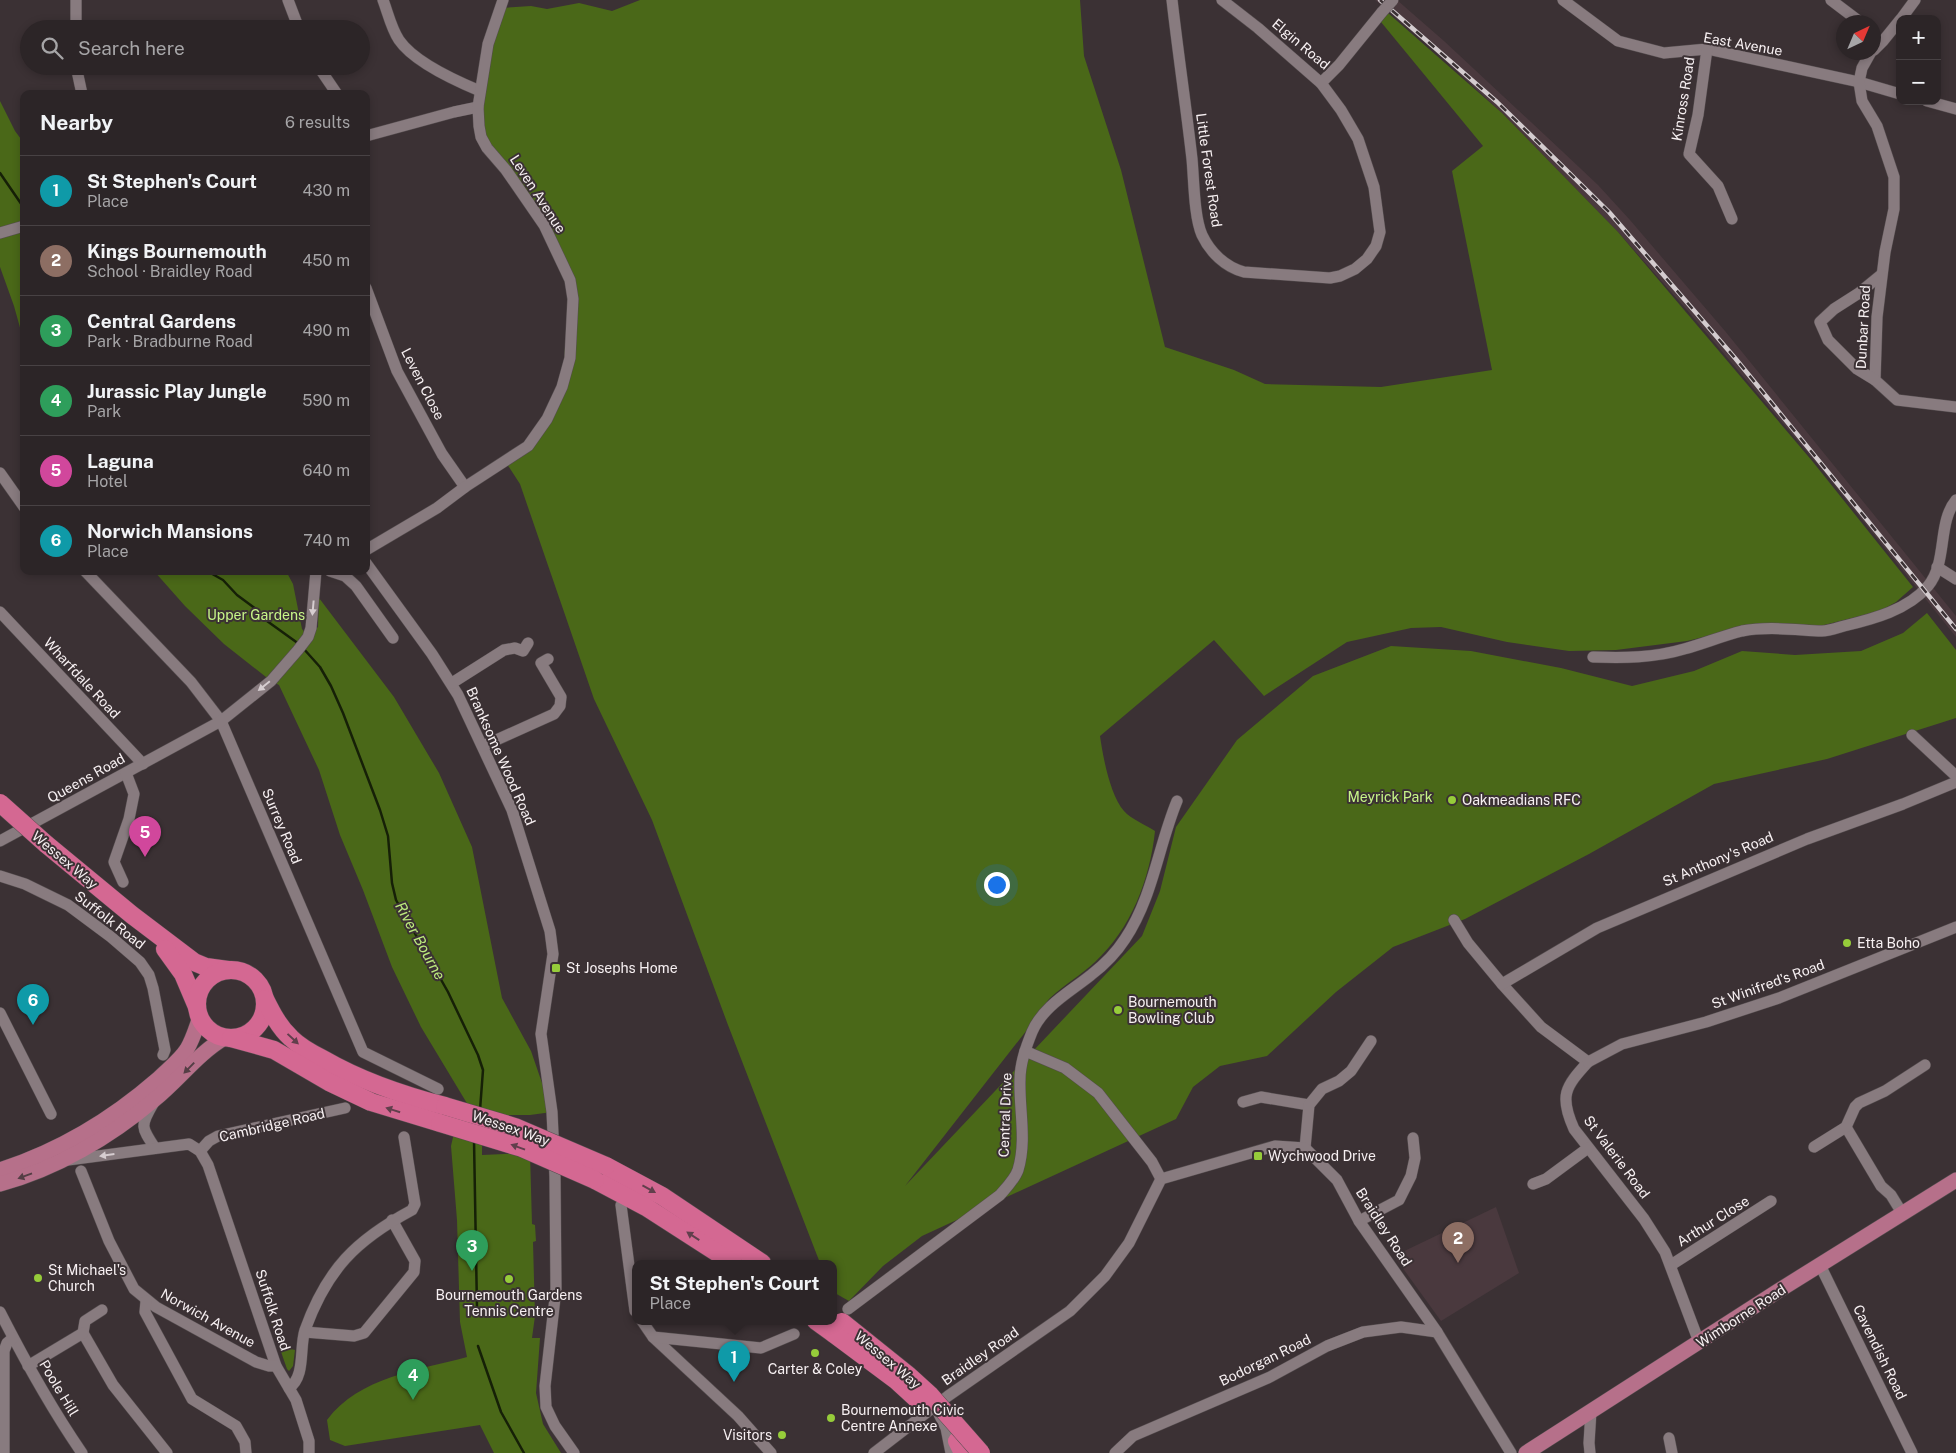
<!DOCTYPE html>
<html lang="en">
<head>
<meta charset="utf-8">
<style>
	:root { --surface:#2c2527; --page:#342d2f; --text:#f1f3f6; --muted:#a6a5a7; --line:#484244; --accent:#bca0f2 }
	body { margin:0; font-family:"Public Sans",sans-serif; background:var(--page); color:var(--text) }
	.controls { position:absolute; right:15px; top:15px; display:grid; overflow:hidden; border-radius:10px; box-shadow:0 2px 8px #0003 }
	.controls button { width:45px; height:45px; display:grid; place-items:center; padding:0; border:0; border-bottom:1px solid var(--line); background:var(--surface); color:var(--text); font:25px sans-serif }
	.compass { position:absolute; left:1836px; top:15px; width:45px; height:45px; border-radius:50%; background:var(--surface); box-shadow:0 2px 8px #0003; rotate:44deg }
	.you { position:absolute; left:996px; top:884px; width:18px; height:18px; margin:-12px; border:4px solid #fff; border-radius:50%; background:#1a73e8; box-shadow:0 0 0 8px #1a73e833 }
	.badge { display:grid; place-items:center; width:32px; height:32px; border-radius:50%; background:var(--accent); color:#fff; font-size:16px; font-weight:700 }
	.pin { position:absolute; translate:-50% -41px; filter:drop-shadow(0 1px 2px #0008) }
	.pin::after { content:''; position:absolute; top:26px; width:18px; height:15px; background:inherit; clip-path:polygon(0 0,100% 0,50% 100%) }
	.popup { position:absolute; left:632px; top:1260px; width:205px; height:65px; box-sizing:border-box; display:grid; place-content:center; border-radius:10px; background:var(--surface); filter:drop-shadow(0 1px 4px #0005); font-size:16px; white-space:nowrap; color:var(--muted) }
	.popup b { font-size:19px; color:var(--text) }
	.popup::after { content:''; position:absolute; left:50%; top:100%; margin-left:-10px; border:10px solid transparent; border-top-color:var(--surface) }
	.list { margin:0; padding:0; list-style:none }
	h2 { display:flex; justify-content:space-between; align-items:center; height:65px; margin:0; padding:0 20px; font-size:21px }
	h2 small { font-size:16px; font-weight:400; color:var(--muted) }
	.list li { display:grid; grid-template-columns:32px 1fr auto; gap:15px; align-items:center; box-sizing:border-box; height:70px; padding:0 20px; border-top:1px solid var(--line) }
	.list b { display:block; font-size:19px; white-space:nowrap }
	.list p { margin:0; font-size:16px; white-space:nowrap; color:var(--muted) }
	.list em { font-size:16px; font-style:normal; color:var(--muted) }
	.icon { flex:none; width:28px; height:28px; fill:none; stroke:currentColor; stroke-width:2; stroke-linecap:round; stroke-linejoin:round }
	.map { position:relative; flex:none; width:1956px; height:1453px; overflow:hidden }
	.search { position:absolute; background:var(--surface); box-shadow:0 2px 8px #0003; left:20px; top:20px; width:350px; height:55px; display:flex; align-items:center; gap:12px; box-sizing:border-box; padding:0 18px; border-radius:28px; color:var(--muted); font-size:19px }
	.panel { position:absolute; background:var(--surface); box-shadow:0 2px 8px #0003; left:20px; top:90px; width:350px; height:485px; border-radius:10px }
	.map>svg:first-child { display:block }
	.built { fill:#4a393e }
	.green { fill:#4a6818 }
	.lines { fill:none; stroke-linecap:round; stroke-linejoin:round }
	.stream { stroke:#162007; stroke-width:2.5 }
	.minor-casing { stroke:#554d4f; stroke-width:12 }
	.major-casing { stroke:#554d4f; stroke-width:16 }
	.highway-casing { stroke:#554d4f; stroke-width:19 }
	.minor { stroke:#887b7f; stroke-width:11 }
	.major { stroke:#b6708a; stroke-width:15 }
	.highway { stroke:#d46892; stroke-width:18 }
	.rail-casing { stroke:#d4cccf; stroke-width:4.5 }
	.rail { stroke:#3b3134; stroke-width:2.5; stroke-dasharray:8; stroke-linecap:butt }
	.minor-bridge-casing { stroke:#554d4f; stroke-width:12; stroke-linecap:butt }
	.highway-bridge-casing { stroke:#554d4f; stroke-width:19; stroke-linecap:butt }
	.minor-bridge { stroke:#887b7f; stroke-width:11 }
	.highway-bridge { stroke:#d46892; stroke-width:18 }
	.oneway { fill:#d6cdd0 }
	.oneway2 { fill:#613f4c }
	.oneway3 { fill:#543e45 }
	.poi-dot { fill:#96cc3a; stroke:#3b3134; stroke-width:2 }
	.labels { text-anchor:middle; stroke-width:4; stroke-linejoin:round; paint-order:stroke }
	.street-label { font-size:14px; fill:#f7f0f2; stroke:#3b3134 }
	.park-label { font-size:14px; fill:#c7f688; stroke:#3b3134 }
	.poi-label { font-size:14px; fill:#f7f0f2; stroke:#3b3134; text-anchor:start }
	.water-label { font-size:15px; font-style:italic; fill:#bcea7d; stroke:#3b3134 }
</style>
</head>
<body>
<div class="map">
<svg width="1956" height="1453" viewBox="0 0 1956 1453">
	<rect width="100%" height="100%" fill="#3b3134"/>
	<g class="built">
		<polygon points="1375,0 1397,0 1444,41 1563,152 1598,185 1630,220 1725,331 1956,616 1956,637 1824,472 1687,310 1618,232 1502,113 1438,54"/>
		<polygon points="1496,1207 1519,1273 1441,1321 1394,1256"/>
	</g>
	<g class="green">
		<path d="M640 0H1080L1084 56 1121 170 1165 347 1234 370 1265 384 1381 387 1492 370 1452 171 1483 146 1381 22 1388 13 1502 113 1618 232 1813 462 1913 587 1896 602 1880 611 1824 625 1749 626 1687 641 1616 650 1569 651 1507 642 1441 627 1411 628 1347 642 1264 696 1214 640 1100 736C1103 757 1110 795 1124 811 1131 819 1146 825 1155 831 1150 879 1131 929 1095 962 1081 975 1064 985 1050 998 1045 1003 1041 1011 1037 1017L905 1186 1142 936 1160 891 1176 827 1237 740 1313 676 1391 646 1471 651 1561 668 1632 686 1694 671 1742 651 1795 655 1861 651 1903 633 1927 613 1956 650V718L1827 759 1714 784 1589 854 1465 919 1393 947 1336 992 1267 1056 1220 1066 1193 1087 1176 1119 922 1236 883 1266 849 1301 833 1292V1263H820L728 1025 652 820 594 699 520 484 505 461 528 446 562 387 570 280 479 126 480 91 501 8 531 6 547 9 579 3 612 11Z"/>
		<polygon points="0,101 15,131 24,143 24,342 14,306 0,267"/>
		<polygon points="154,571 286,571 293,584 302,629 308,636 318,627 319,598 394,697 439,773 472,847 502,998 531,1051 552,1112 530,1115 501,1115 468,1105 421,1027 392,967 363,890 340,835 319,770 279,685 271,681 224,644 185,606"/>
		<path d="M454 1133 482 1143V1155L530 1153 532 1224 535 1225 536 1241 533 1242 535 1316 532 1338H540L536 1393 543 1424 561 1453H494L480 1425 345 1446 330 1440 327 1420C359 1377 419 1370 467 1357L460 1322 457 1220 451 1146Z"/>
		<polygon points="273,1321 286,1342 285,1348 295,1350 293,1366 289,1371 287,1369 271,1323"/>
	</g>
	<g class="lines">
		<g class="stream">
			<polyline points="0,173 24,208"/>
			<polyline points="207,571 223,580 237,595 256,609 267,621 299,644"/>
			<polyline points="303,648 320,667 331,686 343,713 380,810 388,836 392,883 396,900 448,992 478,1055 483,1070 480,1110"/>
			<polyline points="474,1140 477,1309"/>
			<polyline points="478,1346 501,1412 524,1453"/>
		</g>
		<defs>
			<g id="minor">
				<polyline points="288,0 299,29"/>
				<path d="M383 0C388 13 391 28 399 40 414 62 456 81 480 91"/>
				<path d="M1172 0C1178 53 1186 106 1192 159 1194 180 1194 217 1202 235 1210 252 1225 267 1244 272L1330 278 1340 276 1355 269 1367 259 1376 246 1380 232 1374 187 1358 139 1341 110 1321 83 1258 28 1222 0"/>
				<polyline points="1563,0 1618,41 1664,53 1707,49 1859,82 1900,94"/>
				<polyline points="1831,0 1860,22"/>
				<polyline points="1901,19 1915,0"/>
				<polyline points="76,29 76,0"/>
				<polyline points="1707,49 1698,115 1689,154 1718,186 1732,219"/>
				<polyline points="1874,50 1883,41 1900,20"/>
				<polyline points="1871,52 1862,68 1859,82 1862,101 1877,126 1894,177 1894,209 1885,252 1877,317 1875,380 1897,400 1956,407"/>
				<polyline points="76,66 82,94"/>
				<polyline points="318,66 337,94"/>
				<polyline points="1321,83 1339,65 1382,12"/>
				<polyline points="1927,101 1956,109"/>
				<polyline points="366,136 454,112 478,107"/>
				<polyline points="0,233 24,226"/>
				<polyline points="366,288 397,371 442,454 465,487"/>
				<polyline points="1875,380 1857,369 1828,340 1820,322 1834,309 1859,293 1881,275"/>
				<polyline points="0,473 24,507"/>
				<polyline points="366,550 437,508 465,487 528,446 547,419 562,387 570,358 573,299 570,280 544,225 506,170 487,148 481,137 479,126 478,107 488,44 503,0"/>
				<polyline points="366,563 432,654 458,695 512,810 550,931 553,954 541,1034 552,1112 555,1177 556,1289 545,1386 546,1407 555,1426 574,1453"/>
				<polyline points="1937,567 1956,579"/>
				<polyline points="85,571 191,682 221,721 363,1052 438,1089"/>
				<polyline points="330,571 345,576 356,586 393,638"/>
				<polyline points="0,612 143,764"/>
				<path d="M1593 657C1624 658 1654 658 1684 649 1703 644 1722 636 1742 631 1768 626 1796 630 1822 631 1829 631 1837 628 1844 626 1873 619 1908 610 1928 586 1948 562 1937 523 1956 500"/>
				<polyline points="452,683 504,650 515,648 523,651 528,643"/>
				<polyline points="1912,735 1956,776"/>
				<polyline points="483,746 554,714 560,706 561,697 541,663 548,659"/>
				<polyline points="0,841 221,721 271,681 298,650 308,637 311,628 316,571"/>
				<polyline points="0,876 25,884 68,905 111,937 140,962 149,975 153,988 165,1050 163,1055"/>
				<polyline points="123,882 114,862 129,819 134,794 126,773"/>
				<path d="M1454 920 1468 943 1502 984 1541 1027 1588 1062C1565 1087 1559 1096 1574 1129L1644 1219 1665 1252 1699 1342"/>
				<polyline points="1502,984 1597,928 1807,839 1903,804 1956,782"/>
				<polyline points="0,1013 51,1114"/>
				<polyline points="1025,1051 1065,1068 1098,1093 1152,1162 1161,1179"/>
				<polyline points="1588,1062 1622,1044 1706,1022 1779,998 1956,927"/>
				<polyline points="1243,1102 1261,1097 1309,1105"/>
				<path d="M153 1104C140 1126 141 1127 155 1148"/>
				<polyline points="1846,1127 1881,1186 1891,1195 1902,1213"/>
				<polyline points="1814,1147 1846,1127 1855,1107 1859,1103 1885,1091 1925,1065"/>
				<polyline points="1305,1148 1309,1105 1322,1089 1339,1081 1351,1071 1371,1041"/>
				<polyline points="200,1151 209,1141 218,1136 345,1108"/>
				<polyline points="68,1160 189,1144 200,1151 208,1165 276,1366 296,1400 309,1441 309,1453"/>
				<polyline points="81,1171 109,1241 134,1289 156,1307 256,1362 269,1366 276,1366"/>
				<polyline points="1533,1184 1546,1179 1588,1148"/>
				<polyline points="621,1205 635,1311"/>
				<polyline points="1359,1221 1399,1200 1411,1176 1415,1158 1413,1138"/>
				<polyline points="1671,1265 1771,1201"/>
				<polyline points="1820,1265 1912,1453"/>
				<polyline points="146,1301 145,1312 192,1399 236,1426 245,1442 246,1453"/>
				<path d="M848 1309 1000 1195C1006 1188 1015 1179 1018 1170 1027 1141 1019 1109 1020 1080 1020 1063 1026 1047 1032 1032 1043 1006 1070 992 1091 975 1104 965 1116 953 1125 939 1153 897 1158 847 1177 801"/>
				<path d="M0 1312C25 1361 51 1408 82 1453"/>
				<polyline points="642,1321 653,1337 738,1416 771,1453"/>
				<polyline points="305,1332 354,1336 364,1333 414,1272 415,1261 392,1220"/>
				<polyline points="83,1333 113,1385 167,1453"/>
				<polyline points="83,1333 85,1321 102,1310"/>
				<polyline points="653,1337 761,1348 794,1334"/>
				<polyline points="28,1366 83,1333"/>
				<path d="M289 1388C306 1376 299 1348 305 1330 327 1269 356 1240 412 1210L415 1204 404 1137"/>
				<polyline points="939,1414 946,1428 951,1453"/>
				<polyline points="1669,1438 1672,1453"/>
				<polyline points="4,1453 4,1351 7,1343 13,1338"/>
				<polyline points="874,1453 948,1396 1070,1311 1105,1276 1129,1243 1161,1179 1275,1146 1305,1148 1337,1180 1359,1221 1437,1332 1511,1453"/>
				<polyline points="1115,1453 1133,1436 1270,1377 1327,1346 1363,1332 1401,1327 1437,1332"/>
				<polyline points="1590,1453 1589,1443 1591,1411"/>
			</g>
			<g id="major">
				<path d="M0 1170C59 1151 111 1120 158 1079 168 1069 180 1060 187 1049 193 1039 196 1028 200 1017"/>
				<path d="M0 1184C56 1169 110 1137 154 1100 179 1080 198 1053 226 1037"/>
				<polyline points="1526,1453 1778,1291 1956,1180"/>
			</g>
			<g id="highway">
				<polyline points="46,844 132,915 194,962 206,967 228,970"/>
				<polyline points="165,949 183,974 197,1007"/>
				<circle cx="231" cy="1004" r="34"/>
				<path d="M265 999C272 1013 279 1027 291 1038 300 1047 311 1053 323 1059 361 1081 402 1095 445 1106"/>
				<polyline points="231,1038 274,1050 329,1082 371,1102 440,1123"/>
				<polyline points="606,1166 662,1196 762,1263"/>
				<polyline points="595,1180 646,1207 733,1263"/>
				<polyline points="816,1321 834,1334"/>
				<polyline points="957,1441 963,1453"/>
			</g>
		</defs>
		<use href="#minor" class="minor-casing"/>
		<use href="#major" class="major-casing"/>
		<use href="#highway" class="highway-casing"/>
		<use href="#minor" class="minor"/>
		<use href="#major" class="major"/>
		<use href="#highway" class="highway"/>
		<defs>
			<polyline id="rail" points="1380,0 1497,102 1609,212 1735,358 1956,629"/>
		</defs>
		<use href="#rail" class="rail-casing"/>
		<use href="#rail" class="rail"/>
		<defs>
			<polyline id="minor-bridge" points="1382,12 1393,0"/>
			<g id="highway-bridge">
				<polyline points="0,803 46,844"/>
				<polyline points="445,1106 515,1127 606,1166"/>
				<polyline points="440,1123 522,1148 595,1180"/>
				<polyline points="842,1322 908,1375 930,1395 981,1453"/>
				<polyline points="834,1334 897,1381 921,1403"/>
			</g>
		</defs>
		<use href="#minor-bridge" class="minor-bridge-casing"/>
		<use href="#highway-bridge" class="highway-bridge-casing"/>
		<use href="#minor-bridge" class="minor-bridge"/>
		<use href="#highway-bridge" class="highway-bridge"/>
	</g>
	<defs><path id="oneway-solid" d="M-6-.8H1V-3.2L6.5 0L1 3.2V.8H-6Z" transform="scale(1.25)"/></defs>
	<g class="oneway">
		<use href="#oneway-solid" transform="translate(313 608) rotate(95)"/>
		<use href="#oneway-solid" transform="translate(264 686) rotate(141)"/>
		<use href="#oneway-solid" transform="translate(107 1155) rotate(172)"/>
	</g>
	<g class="oneway2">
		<use href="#oneway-solid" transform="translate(293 1039) rotate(43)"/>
		<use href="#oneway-solid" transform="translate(393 1110) rotate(-162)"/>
		<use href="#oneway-solid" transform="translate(518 1147) rotate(-160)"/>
		<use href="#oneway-solid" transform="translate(649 1189) rotate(29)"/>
		<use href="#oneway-solid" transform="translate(693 1236) rotate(-147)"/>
	</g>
	<g class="oneway3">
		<use href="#oneway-solid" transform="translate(189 1068) rotate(134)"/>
		<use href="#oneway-solid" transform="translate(25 1176) rotate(160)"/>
	</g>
	<g class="poi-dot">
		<circle cx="1452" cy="800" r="5"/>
		<circle cx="1847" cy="943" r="5"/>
		<rect x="551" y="963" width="10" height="10" rx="2.5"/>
		<circle cx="1118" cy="1010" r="5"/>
		<rect x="1253" y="1151" width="10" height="10" rx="2.5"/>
		<circle cx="38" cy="1278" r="5"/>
		<circle cx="509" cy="1279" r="5"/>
		<circle cx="815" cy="1353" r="5"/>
		<circle cx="831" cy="1418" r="5"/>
		<circle cx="782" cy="1435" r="5"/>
	</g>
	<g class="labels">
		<g class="street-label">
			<text transform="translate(1301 44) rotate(40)" y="5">Elgin Road</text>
			<text transform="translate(1743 44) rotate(10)" y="5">East Avenue</text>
			<text transform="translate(1683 99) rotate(-81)" y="5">Kinross Road</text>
			<text transform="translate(1209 170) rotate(82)" y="5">Little Forest Road</text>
			<text transform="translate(538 194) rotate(57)" y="5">Leven Avenue</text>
			<text transform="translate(1863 327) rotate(-87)" y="5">Dunbar Road</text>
			<text transform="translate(423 384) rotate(63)" y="5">Leven Close</text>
			<text transform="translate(82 678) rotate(47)" y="5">Wharfdale Road</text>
			<text transform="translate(501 756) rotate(66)" y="5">Branksome Wood Road</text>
			<text transform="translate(86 778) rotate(-29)" y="5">Queens Road</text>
			<text transform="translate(282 826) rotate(67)" y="5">Surrey Road</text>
			<text transform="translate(1718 859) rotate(-23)" y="5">St Anthony's Road</text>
			<text transform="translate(65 860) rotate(40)" y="5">Wessex Way</text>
			<text transform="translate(110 920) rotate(38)" y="5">Suffolk Road</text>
			<text transform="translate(1768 984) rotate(-20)" y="5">St Winifred's Road</text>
			<text transform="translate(1005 1115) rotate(-88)" y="5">Central Drive</text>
			<text transform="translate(272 1125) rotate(-13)" y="5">Cambridge Road</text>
			<text transform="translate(511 1128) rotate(19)" y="5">Wessex Way</text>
			<text transform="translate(1617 1157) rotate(53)" y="5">St Valerie Road</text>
			<text transform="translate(1713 1221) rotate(-32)" y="5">Arthur Close</text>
			<text transform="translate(1384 1227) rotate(57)" y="5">Braidley Road</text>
			<text transform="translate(273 1310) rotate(72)" y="5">Suffolk Road</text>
			<text transform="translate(1741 1316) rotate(-33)" y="5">Wimborne Road</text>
			<text transform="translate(208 1318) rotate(29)" y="5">Norwich Avenue</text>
			<text transform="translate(1880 1352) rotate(64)" y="5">Cavendish Road</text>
			<text transform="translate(980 1356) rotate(-35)" y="5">Braidley Road</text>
			<text transform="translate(888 1360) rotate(40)" y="5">Wessex Way</text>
			<text transform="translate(1265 1360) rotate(-26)" y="5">Bodorgan Road</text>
			<text transform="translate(59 1388) rotate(59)" y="5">Poole Hill</text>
		</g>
		<g class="park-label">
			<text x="256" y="620">Upper Gardens</text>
			<text x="1390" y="802">Meyrick Park</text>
		</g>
		<g class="poi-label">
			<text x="1462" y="805">Oakmeadians RFC</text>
			<text x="1857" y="948">Etta Boho</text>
			<text x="566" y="973">St Josephs Home</text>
			<text x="1128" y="1007">Bournemouth<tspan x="1128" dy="16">Bowling Club</tspan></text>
			<text x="1268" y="1161">Wychwood Drive</text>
			<text x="48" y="1275">St Michael's<tspan x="48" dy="16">Church</tspan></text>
			<text x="509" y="1300" text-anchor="middle">Bournemouth Gardens<tspan x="509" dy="16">Tennis Centre</tspan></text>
			<text x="815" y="1374" text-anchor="middle">Carter &amp; Coley</text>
			<text x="841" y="1415">Bournemouth Civic<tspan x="841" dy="16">Centre Annexe</tspan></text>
			<text x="772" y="1440" text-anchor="end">Visitors</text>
		</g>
		<g class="water-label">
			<text transform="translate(420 941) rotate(61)" y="5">River Bourne</text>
		</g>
	</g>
</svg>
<div class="controls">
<button>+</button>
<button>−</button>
</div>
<svg class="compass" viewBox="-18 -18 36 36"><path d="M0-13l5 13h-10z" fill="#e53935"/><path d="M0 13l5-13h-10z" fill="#a6a5a7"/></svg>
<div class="you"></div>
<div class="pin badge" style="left:734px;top:1382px;background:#0f9aa8">1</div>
<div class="popup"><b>St Stephen's Court</b>Place</div>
<div class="pin badge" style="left:1458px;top:1263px;background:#8d6e63">2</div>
<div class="pin badge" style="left:472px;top:1271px;background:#2e9e5b">3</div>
<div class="pin badge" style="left:413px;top:1400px;background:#2e9e5b">4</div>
<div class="pin badge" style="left:145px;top:857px;background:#d1479c">5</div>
<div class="pin badge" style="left:33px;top:1025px;background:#0f9aa8">6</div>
<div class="search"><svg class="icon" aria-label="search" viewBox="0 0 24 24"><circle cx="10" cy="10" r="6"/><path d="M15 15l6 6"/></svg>Search here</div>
<section class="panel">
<h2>Nearby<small>6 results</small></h2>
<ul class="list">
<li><span class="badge" style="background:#0f9aa8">1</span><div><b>St Stephen's Court</b><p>Place</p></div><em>430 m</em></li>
<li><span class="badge" style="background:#8d6e63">2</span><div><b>Kings Bournemouth</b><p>School · Braidley Road</p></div><em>450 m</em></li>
<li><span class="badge" style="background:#2e9e5b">3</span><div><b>Central Gardens</b><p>Park · Bradburne Road</p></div><em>490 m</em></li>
<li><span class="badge" style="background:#2e9e5b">4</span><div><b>Jurassic Play Jungle</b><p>Park</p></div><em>590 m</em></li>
<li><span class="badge" style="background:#d1479c">5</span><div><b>Laguna</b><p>Hotel</p></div><em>640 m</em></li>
<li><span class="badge" style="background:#0f9aa8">6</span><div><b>Norwich Mansions</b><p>Place</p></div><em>740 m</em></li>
</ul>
</section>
</div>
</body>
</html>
